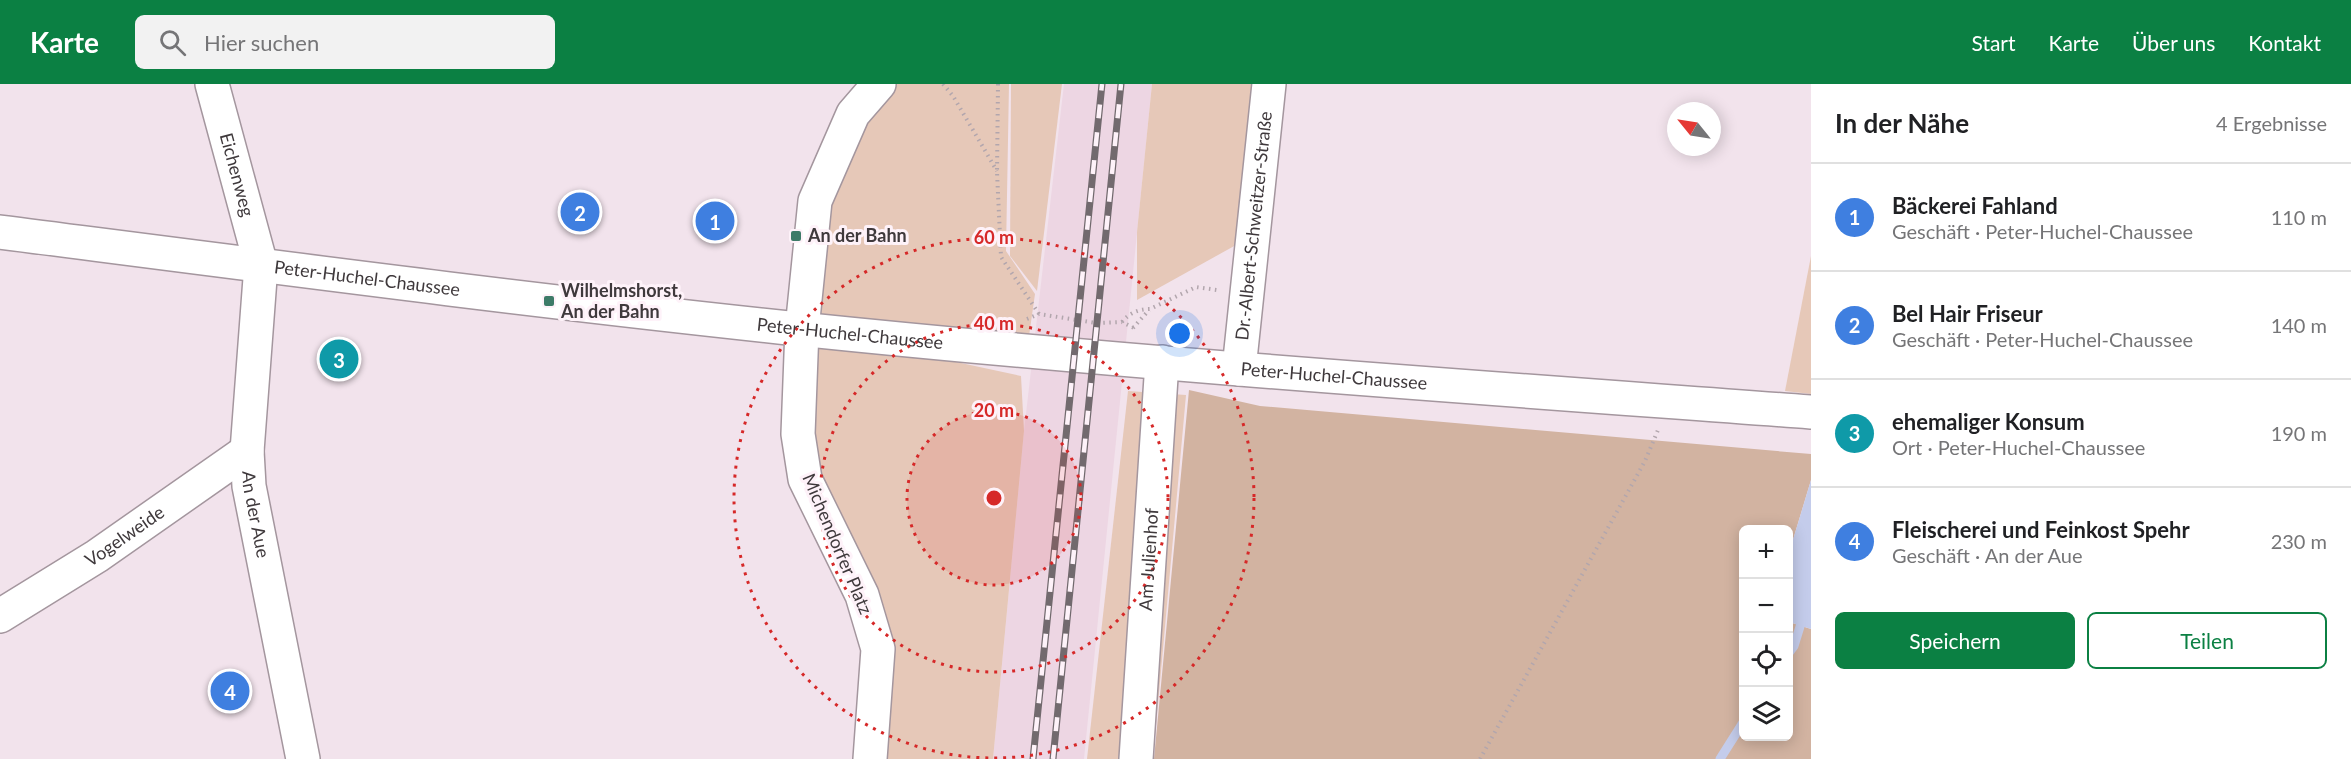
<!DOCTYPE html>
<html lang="de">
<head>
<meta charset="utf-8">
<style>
	:root { --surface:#fff; --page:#f2f2f2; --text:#202124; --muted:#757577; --line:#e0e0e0; --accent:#0b8043 }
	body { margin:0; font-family:Lato,sans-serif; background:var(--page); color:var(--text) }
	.controls { position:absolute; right:18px; bottom:18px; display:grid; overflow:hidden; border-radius:9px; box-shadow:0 3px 15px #0003 }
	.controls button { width:54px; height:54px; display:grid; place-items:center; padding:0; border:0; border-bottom:2px solid var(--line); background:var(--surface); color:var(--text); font:30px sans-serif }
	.compass { position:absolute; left:1667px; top:18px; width:54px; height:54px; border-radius:50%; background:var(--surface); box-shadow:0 3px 15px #0003; rotate:300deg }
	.you { position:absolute; left:1180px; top:250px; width:21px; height:21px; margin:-15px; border:4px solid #fff; border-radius:50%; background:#1a73e8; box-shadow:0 0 0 9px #1a73e833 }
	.badge { display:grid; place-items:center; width:39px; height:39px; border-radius:50%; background:var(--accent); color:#fff; font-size:20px; font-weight:700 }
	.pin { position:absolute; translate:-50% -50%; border:3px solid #fff; box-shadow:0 2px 6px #0006 }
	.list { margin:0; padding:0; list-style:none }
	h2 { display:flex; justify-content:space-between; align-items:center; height:78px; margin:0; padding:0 24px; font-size:26px }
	h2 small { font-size:20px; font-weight:400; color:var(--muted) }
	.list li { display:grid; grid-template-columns:39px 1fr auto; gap:18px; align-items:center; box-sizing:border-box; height:108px; padding:0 24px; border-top:2px solid var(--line) }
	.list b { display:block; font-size:22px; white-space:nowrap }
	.list p { margin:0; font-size:20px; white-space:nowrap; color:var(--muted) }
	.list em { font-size:20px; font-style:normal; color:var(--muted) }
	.actions { display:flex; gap:12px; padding:18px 24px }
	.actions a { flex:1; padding:14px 0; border:2px solid var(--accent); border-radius:9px; text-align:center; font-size:21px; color:var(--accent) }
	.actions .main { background:var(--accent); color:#fff }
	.icon { flex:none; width:33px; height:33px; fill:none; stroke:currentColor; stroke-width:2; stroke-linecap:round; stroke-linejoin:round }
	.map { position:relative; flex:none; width:1811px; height:675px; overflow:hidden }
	header { display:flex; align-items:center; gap:36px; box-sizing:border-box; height:84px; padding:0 30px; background:var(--accent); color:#fff }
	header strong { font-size:28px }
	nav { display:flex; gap:33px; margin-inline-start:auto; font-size:21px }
	.search { width:420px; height:54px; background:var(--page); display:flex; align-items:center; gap:15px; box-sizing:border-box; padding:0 21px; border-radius:9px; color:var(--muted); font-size:22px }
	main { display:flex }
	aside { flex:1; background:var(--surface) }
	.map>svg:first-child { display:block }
	.built { fill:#edd6e3 }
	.green { fill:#e6c8b8 }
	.forest { fill:#d2b3a1 }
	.water { fill:#c4cceb }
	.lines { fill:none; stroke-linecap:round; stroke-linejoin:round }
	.stream { stroke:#c4cceb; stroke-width:9 }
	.street-casing { stroke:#a4969e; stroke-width:36 }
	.secondary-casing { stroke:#a4969e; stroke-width:36 }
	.path { stroke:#b2a6ad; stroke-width:4; stroke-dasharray:1.5 4.5; stroke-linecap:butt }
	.street { stroke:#fff; stroke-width:33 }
	.secondary { stroke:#fff; stroke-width:33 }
	.rail-casing { stroke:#726a6e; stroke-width:7 }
	.rail { stroke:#fef2f9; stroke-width:4.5; stroke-dasharray:14; stroke-linecap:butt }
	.ring { fill:none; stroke:#d62828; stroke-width:3; stroke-dasharray:3 6 }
	.poi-dot { fill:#3d7b68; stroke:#fef2f9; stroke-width:2 }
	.labels { text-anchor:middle; stroke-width:6; stroke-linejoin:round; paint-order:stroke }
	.street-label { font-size:18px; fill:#3f393c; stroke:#fef2f9 }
	.poi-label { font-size:18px; font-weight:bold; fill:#3f393c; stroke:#fef2f9; text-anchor:start }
	.centre { fill:#d62828; stroke:#fef2f9; stroke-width:3 }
	.ring-label { font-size:18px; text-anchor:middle; font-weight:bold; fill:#d62828; stroke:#fef2f9; stroke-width:6; stroke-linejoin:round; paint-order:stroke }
</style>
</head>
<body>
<header>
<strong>Karte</strong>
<div class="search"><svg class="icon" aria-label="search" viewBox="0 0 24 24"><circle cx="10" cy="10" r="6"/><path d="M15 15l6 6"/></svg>Hier suchen</div>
<nav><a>Start</a><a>Karte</a><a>Über uns</a><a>Kontakt</a></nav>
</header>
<main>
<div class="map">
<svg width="1811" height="675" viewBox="0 0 1811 675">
	<rect width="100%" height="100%" fill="#f2e3ec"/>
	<polygon class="built" points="1064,0 1152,0 1084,675 993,675 1024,347"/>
	<g class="green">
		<polygon points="891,0 1009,0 1006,167 1035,210 1028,259 812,238 823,120 862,32"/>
		<polygon points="1011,0 1062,0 1037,207 1010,172"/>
		<polygon points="1152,0 1261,0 1245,156 1137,216 1137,148"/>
		<polygon points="1811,172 1811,310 1785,307"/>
		<polygon points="802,245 1021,292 1024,347 993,675 870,675 878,565 798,350"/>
		<polygon points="1128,307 1186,311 1153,675 1087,675"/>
	</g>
	<polygon class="forest" points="1189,306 1260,322 1811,370 1811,396 1789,469 1788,446 1744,446 1744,652 1788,652 1789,538 1811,545 1811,675 1154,675"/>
	<polygon class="water" points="1811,396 1811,545 1789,538 1789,469"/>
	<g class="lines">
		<g class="stream">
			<polyline points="1788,570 1794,562 1811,507"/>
			<polyline points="1720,675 1744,637"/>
		</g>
		<defs>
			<g id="street">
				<path id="s1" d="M212 0 261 181 247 367 249 402 303 675"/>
				<path id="s2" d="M1239 285 1269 0"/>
				<path id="s3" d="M0 532 97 472 247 367"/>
				<polyline points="870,675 878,565 862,511 805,395 798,350 802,245 815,117 853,30 879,0"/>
				<path id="s4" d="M1136 675 1162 278"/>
			</g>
			<g id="secondary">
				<path id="s5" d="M0 148C266 182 532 217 799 245 1136 280 1474 303 1811 328"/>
			</g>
		</defs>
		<use href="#street" class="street-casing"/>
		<use href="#secondary" class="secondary-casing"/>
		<g class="path">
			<polyline points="943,0 953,12 997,87"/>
			<polyline points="998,0 997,88 1001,173 1039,230"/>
			<polyline points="1027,235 1039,230 1096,239 1122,238 1136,245"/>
			<path d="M1122 238C1129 229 1139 225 1150 225L1196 203 1217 206"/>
			<polyline points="1133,244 1149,226"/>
			<polyline points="1480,675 1645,377 1658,346"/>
		</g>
		<use href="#street" class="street"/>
		<use href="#secondary" class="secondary"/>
		<defs>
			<g id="rail">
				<polyline points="1033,675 1102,0"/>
				<polyline points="1053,675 1121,0"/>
			</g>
		</defs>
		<use href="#rail" class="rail-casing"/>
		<use href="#rail" class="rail"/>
	</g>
	<circle cx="994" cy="414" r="87" fill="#d62828" fill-opacity=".12"/>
	<g class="ring">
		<circle cx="994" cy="414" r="87"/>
		<circle cx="994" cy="414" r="174"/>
		<circle cx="994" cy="414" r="260"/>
	</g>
	<g class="poi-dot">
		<rect x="790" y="146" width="12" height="12" rx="3"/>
		<rect x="543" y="211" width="12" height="12" rx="3"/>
	</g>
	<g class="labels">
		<g class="street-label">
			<text dy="6" stroke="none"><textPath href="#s1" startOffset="94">Eichenweg</textPath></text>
			<text dy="6" stroke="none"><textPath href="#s2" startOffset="144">Dr.-Albert-Schweitzer-Straße</textPath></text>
			<text dy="6" stroke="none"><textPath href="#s5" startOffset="370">Peter-Huchel-Chaussee</textPath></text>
			<text dy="6" stroke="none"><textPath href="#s5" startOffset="856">Peter-Huchel-Chaussee</textPath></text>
			<text dy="6" stroke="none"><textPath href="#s5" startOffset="1342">Peter-Huchel-Chaussee</textPath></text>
			<text dy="6" stroke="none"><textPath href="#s1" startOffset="438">An der Aue</textPath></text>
			<text dy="6" stroke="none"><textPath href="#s3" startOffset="148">Vogelweide</textPath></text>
			<text transform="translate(837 460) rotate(67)" y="6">Michendorfer Platz</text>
			<text dy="6" stroke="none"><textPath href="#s4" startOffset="200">Am Julienhof</textPath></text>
		</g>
		<g class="poi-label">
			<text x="808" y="158">An der Bahn</text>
			<text x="561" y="213">Wilhelmshorst,<tspan x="561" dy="21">An der Bahn</tspan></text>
		</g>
	</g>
	<circle cx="994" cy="414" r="9" class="centre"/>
	<g class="ring-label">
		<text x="994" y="160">60 m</text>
		<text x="994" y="246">40 m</text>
		<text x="994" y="333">20 m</text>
	</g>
</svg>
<div class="controls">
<button>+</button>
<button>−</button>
<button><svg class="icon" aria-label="locate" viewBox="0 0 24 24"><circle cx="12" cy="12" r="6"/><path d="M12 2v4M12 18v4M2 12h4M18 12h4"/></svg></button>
<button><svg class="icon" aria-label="layers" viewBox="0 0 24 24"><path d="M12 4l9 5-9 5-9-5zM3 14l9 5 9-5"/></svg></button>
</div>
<svg class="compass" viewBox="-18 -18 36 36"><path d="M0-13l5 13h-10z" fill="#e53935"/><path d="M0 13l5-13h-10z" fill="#757577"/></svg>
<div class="you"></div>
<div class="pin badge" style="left:715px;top:137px;background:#3f7fe0">1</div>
<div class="pin badge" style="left:580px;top:128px;background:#3f7fe0">2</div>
<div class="pin badge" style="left:339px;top:275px;background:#0f9aa8">3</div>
<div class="pin badge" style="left:230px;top:607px;background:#3f7fe0">4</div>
</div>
<aside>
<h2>In der Nähe<small>4 Ergebnisse</small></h2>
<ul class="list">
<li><span class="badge" style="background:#3f7fe0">1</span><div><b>Bäckerei Fahland</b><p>Geschäft · Peter-Huchel-Chaussee</p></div><em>110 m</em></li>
<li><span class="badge" style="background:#3f7fe0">2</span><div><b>Bel Hair Friseur</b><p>Geschäft · Peter-Huchel-Chaussee</p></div><em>140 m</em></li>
<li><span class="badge" style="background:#0f9aa8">3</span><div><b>ehemaliger Konsum</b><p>Ort · Peter-Huchel-Chaussee</p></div><em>190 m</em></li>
<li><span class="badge" style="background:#3f7fe0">4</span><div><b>Fleischerei und Feinkost Spehr</b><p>Geschäft · An der Aue</p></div><em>230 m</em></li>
</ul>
<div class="actions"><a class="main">Speichern</a><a>Teilen</a></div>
</aside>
</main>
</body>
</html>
